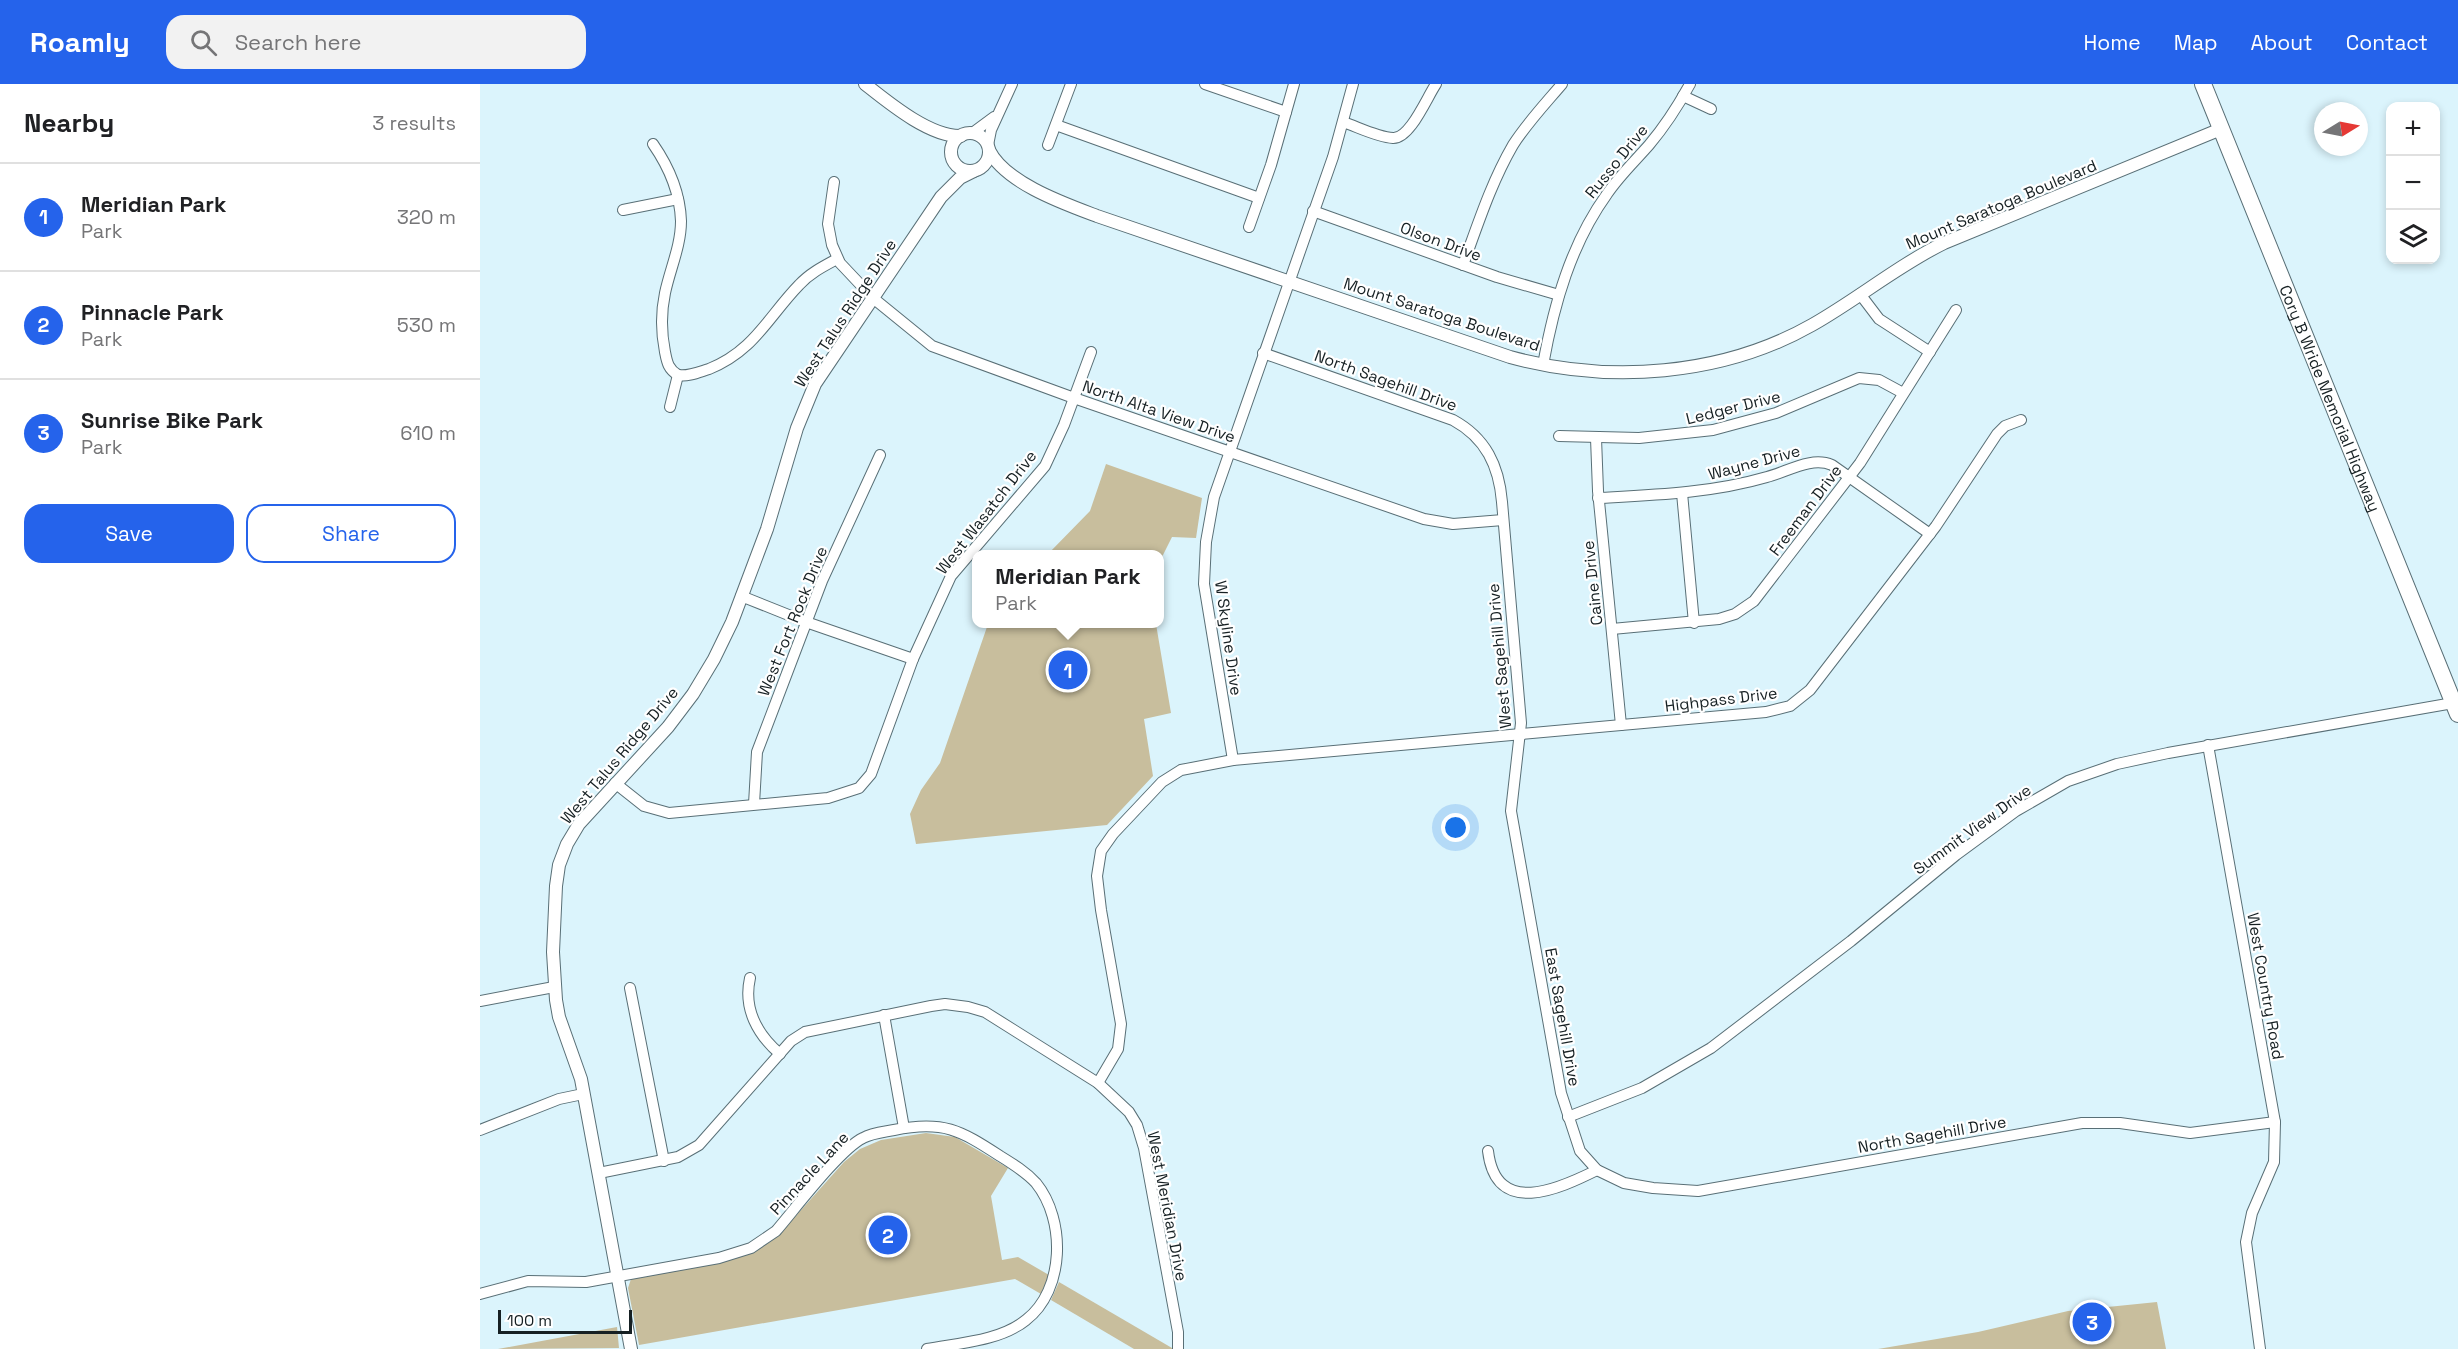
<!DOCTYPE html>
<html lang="en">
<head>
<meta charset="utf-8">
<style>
	:root { --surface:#fff; --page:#f2f2f2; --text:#202124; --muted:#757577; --line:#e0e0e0; --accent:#2563eb }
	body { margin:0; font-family:"Space Grotesk",sans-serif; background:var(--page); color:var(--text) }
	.controls { position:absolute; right:18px; top:18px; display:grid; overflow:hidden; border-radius:12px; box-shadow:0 3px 9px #0003 }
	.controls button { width:54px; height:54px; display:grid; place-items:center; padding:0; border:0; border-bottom:2px solid var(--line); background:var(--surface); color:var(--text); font:30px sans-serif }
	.compass { position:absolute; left:1834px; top:18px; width:54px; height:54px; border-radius:50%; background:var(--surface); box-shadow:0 3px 9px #0003; rotate:80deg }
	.scale { position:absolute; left:18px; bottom:15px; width:134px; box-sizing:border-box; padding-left:6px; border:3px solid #162023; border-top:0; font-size:16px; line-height:21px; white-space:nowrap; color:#162023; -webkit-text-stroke:4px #fff; paint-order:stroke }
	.you { position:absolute; left:976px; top:744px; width:21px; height:21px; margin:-15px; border:4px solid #fff; border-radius:50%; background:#1a73e8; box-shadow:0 0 0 9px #1a73e833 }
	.badge { display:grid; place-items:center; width:39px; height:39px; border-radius:50%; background:var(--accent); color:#fff; font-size:20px; font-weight:700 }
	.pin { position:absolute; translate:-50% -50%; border:3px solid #fff; box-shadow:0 2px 6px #0006 }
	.popup { position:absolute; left:492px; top:466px; width:192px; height:78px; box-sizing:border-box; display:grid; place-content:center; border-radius:12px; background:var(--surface); filter:drop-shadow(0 2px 4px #0005); font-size:20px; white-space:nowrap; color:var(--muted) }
	.popup b { font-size:22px; color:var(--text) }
	.popup::after { content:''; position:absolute; left:50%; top:100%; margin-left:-12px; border:12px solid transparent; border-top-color:var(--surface) }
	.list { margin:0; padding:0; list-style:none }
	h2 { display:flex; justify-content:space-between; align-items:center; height:78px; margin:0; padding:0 24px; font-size:26px }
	h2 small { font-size:20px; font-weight:400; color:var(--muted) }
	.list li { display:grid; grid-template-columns:39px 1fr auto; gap:18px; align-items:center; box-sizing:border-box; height:108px; padding:0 24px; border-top:2px solid var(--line) }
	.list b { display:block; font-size:22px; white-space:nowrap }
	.list p { margin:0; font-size:20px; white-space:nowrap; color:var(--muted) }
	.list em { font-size:20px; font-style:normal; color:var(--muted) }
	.actions { display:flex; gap:12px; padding:18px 24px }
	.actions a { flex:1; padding:14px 0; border:2px solid var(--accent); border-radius:18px; text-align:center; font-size:21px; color:var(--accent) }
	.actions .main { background:var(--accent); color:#fff }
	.icon { flex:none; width:33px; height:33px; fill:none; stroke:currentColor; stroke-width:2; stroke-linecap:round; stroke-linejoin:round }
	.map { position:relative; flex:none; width:1978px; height:1265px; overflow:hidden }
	header { display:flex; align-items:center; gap:36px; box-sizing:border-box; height:84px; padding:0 30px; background:var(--accent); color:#fff }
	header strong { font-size:28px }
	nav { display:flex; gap:33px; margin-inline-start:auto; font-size:21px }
	.search { width:420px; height:54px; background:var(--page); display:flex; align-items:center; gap:15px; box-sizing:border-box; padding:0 21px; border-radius:18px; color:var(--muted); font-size:22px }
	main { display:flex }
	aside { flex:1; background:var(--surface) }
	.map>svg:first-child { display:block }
	.green { fill:#c8be9d }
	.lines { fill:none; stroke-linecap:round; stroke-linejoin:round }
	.minor-casing { stroke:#596f76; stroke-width:12 }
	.tertiary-casing { stroke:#596f76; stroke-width:14 }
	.trunk-casing { stroke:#596f76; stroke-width:18 }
	.minor { stroke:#fff; stroke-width:10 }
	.tertiary { stroke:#fff; stroke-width:12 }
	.trunk { stroke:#fff; stroke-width:16 }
	.labels { text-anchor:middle; stroke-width:4.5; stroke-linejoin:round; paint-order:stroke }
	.street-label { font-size:16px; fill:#162023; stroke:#fff }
</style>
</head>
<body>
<header>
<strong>Roamly</strong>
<div class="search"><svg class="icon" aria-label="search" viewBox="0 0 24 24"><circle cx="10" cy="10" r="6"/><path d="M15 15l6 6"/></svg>Search here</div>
<nav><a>Home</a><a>Map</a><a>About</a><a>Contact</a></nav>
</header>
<main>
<aside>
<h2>Nearby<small>3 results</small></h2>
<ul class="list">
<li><span class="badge">1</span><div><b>Meridian Park</b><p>Park</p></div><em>320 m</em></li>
<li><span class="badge">2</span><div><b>Pinnacle Park</b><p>Park</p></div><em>530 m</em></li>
<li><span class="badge">3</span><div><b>Sunrise Bike Park</b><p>Park</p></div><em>610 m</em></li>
</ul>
<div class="actions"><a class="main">Save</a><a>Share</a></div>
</aside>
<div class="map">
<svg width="1978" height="1265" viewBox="0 0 1978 1265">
	<rect width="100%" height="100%" fill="#dbf4fc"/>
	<g class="green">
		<polygon points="626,380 722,414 716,454 692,453 680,477 680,470 568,470 610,427"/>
		<polygon points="508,540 676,540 691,629 664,635 673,692 627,741 436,760 430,730 441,706 460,679"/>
		<polygon points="446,1049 475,1053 528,1084 511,1112 522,1176 538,1173 569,1191 561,1210 535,1195 159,1261 148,1204 151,1195 268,1170 290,1158 305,1144 364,1078 380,1065 401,1056"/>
		<polygon points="579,1198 692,1264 692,1265 654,1265 571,1216"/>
		<polygon points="1677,1218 1686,1265 1398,1265 1498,1248 1588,1227"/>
		<polygon points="137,1243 139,1264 18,1265"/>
	</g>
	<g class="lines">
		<defs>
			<g id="minor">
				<polyline points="725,0 806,28"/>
				<polyline points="1203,12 1231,25"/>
				<path d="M863 38C878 43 897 53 913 54 930 55 947 13 956 0"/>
				<polyline points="576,41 779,114"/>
				<polyline points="491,50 514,33"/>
				<path d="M173 60C189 83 200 109 201 137 201 162 190 185 185 209 181 228 181 248 185 268 187 278 188 285 198 291"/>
				<polyline points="508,61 511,46 532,0"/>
				<polyline points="568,61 591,0"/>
				<polyline points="354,98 348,140 352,161 360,179 393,214 452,262 594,314 944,435 973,440 1023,436"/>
				<polyline points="143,126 198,115"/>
				<polyline points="833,127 1017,193 1079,211"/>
				<polyline points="769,143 791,81 814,0"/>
				<path d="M983 181C998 140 1011 99 1033 61 1047 39 1065 20 1082 0"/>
				<polyline points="1380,210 1399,235 1450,268"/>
				<path d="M783 269 973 336C1006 354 1019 382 1022 418L1041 639 1031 727 1081 1009 1100 1067 1117 1086 1144 1099 1173 1104 1218 1107 1602 1039H1640L1710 1049 1795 1038"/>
				<path d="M1063 281C1074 220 1091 160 1127 110 1139 92 1155 77 1169 61 1185 42 1198 22 1210 0"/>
				<path d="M198 291C208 293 219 288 229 285 274 267 288 233 319 201 330 189 344 182 357 175"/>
				<polyline points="190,323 198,291"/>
				<polyline points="1079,352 1159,354 1233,346 1296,329 1379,294 1399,296 1423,309"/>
				<polyline points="1116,354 1118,407 1141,641"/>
				<polyline points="1202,409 1214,539"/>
				<path d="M1118 414C1175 411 1232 409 1287 393 1307 388 1331 372 1352 381L1450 450"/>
				<polyline points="261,512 326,538 433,575"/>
				<polyline points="1132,545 1239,535 1255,530 1274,517 1380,379 1476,226"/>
				<polyline points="1728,661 1795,1038 1794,1078 1772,1129 1766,1158 1780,1265"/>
				<polyline points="753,676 724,500 726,458 734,413 853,73 873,0"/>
				<polyline points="135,699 164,722 189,729 348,714 379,704 391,690 433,575 471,492 565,382 584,341 611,268"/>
				<polyline points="274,720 277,668 342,497 400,371"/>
				<path d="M270 894C263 925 278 951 300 970"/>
				<polyline points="150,904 184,1077"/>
				<polyline points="0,917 74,903"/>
				<polyline points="404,931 424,1044"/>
				<polyline points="618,999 638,965 641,940 621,826 617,792 621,767 633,750 682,698 701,686 753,676 1286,628 1310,622 1330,606 1456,442 1517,350 1525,342 1541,336"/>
				<polyline points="1088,1033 1162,1004 1231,964 1371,857 1476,771 1536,727 1588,697 1637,680 1688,669 1973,619"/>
				<polyline points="0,1046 79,1015 103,1010"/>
				<path d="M1008 1067C1016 1134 1079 1105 1117 1086"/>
				<polyline points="119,1089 198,1073 219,1061 311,957 325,948 451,922 465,920 488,923 505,928 618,999 649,1028 657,1041 664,1064 698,1248 698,1265"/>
				<path d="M0 1210 48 1197 106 1198 239 1174 271 1164 296 1147C315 1125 360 1065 383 1054 392 1049 404 1048 414 1046 463 1036 480 1046 520 1072 533 1080 546 1088 556 1099 586 1136 585 1206 546 1236 520 1257 479 1259 447 1265"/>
			</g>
			<g id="tertiary">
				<path d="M385 0C409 19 450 53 481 52"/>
				<circle cx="490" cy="68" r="19"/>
				<path d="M509 66C525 99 585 120 617 132L1030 273C1129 300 1242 292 1332 241 1378 215 1417 182 1464 159L1741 45"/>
				<polyline points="151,1265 101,995 79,933 76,916 73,868 76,802 79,781 87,760 99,740 188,643 213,610 234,575 252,538 287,445 317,344 335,300 461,113 480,94 494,87"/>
			</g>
			<g id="trunk">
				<path id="s1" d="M1723 0 1978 630"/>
			</g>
		</defs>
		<use href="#minor" class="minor-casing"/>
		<use href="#tertiary" class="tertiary-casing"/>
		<use href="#trunk" class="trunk-casing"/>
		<use href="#minor" class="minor"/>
		<use href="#tertiary" class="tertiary"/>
		<use href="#trunk" class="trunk"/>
	</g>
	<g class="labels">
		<g class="street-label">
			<text transform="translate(1136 77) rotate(-51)" y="6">Russo Drive</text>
			<text transform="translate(1521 120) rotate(-23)" y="6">Mount Saratoga Boulevard</text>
			<text transform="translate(961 157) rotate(20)" y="6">Olson Drive</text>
			<text transform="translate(365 229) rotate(-57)" y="6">West Talus Ridge Drive</text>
			<text transform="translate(962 230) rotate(18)" y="6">Mount Saratoga Boulevard</text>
			<text transform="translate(906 296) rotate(20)" y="6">North Sagehill Drive</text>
			<text dy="6" stroke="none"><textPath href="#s1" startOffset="339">Cory B Wride Memorial Highway</textPath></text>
			<text transform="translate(1253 323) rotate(-14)" y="6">Ledger Drive</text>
			<text transform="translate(679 327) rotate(19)" y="6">North Alta View Drive</text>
			<text transform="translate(1274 378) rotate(-15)" y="6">Wayne Drive</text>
			<text transform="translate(1325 426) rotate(-53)" y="6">Freeman Drive</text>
			<text transform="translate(506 428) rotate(-52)" y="6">West Wasatch Drive</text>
			<text transform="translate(1112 499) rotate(-96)" y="6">Caine Drive</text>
			<text transform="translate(312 537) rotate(-68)" y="6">West Fort Rock Drive</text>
			<text transform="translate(749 554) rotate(82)" y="6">W Skyline Drive</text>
			<text transform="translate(1019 572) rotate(-95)" y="6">West Sagehill Drive</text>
			<text transform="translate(1241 615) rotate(-7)" y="6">Highpass Drive</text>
			<text transform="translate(139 671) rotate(-50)" y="6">West Talus Ridge Drive</text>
			<text transform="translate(1492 745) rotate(-36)" y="6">Summit View Drive</text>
			<text transform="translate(1786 902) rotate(80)" y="6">West Country Road</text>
			<text transform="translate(1083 933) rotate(80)" y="6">East Sagehill Drive</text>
			<text transform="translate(1452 1050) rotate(-10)" y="6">North Sagehill Drive</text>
			<text transform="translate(329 1089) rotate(-47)" y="6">Pinnacle Lane</text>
			<text transform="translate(688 1122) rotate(79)" y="6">West Meridian Drive</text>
		</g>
	</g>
</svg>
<div class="controls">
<button>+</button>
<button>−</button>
<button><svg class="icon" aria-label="layers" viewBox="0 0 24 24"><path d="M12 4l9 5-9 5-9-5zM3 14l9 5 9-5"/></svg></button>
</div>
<svg class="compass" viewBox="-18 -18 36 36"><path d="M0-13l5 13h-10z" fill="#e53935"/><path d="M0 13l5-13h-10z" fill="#757577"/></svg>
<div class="scale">100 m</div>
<div class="you"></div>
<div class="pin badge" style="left:588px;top:586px">1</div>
<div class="popup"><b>Meridian Park</b>Park</div>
<div class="pin badge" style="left:408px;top:1151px">2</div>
<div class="pin badge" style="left:1612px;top:1238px">3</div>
</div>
</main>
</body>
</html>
